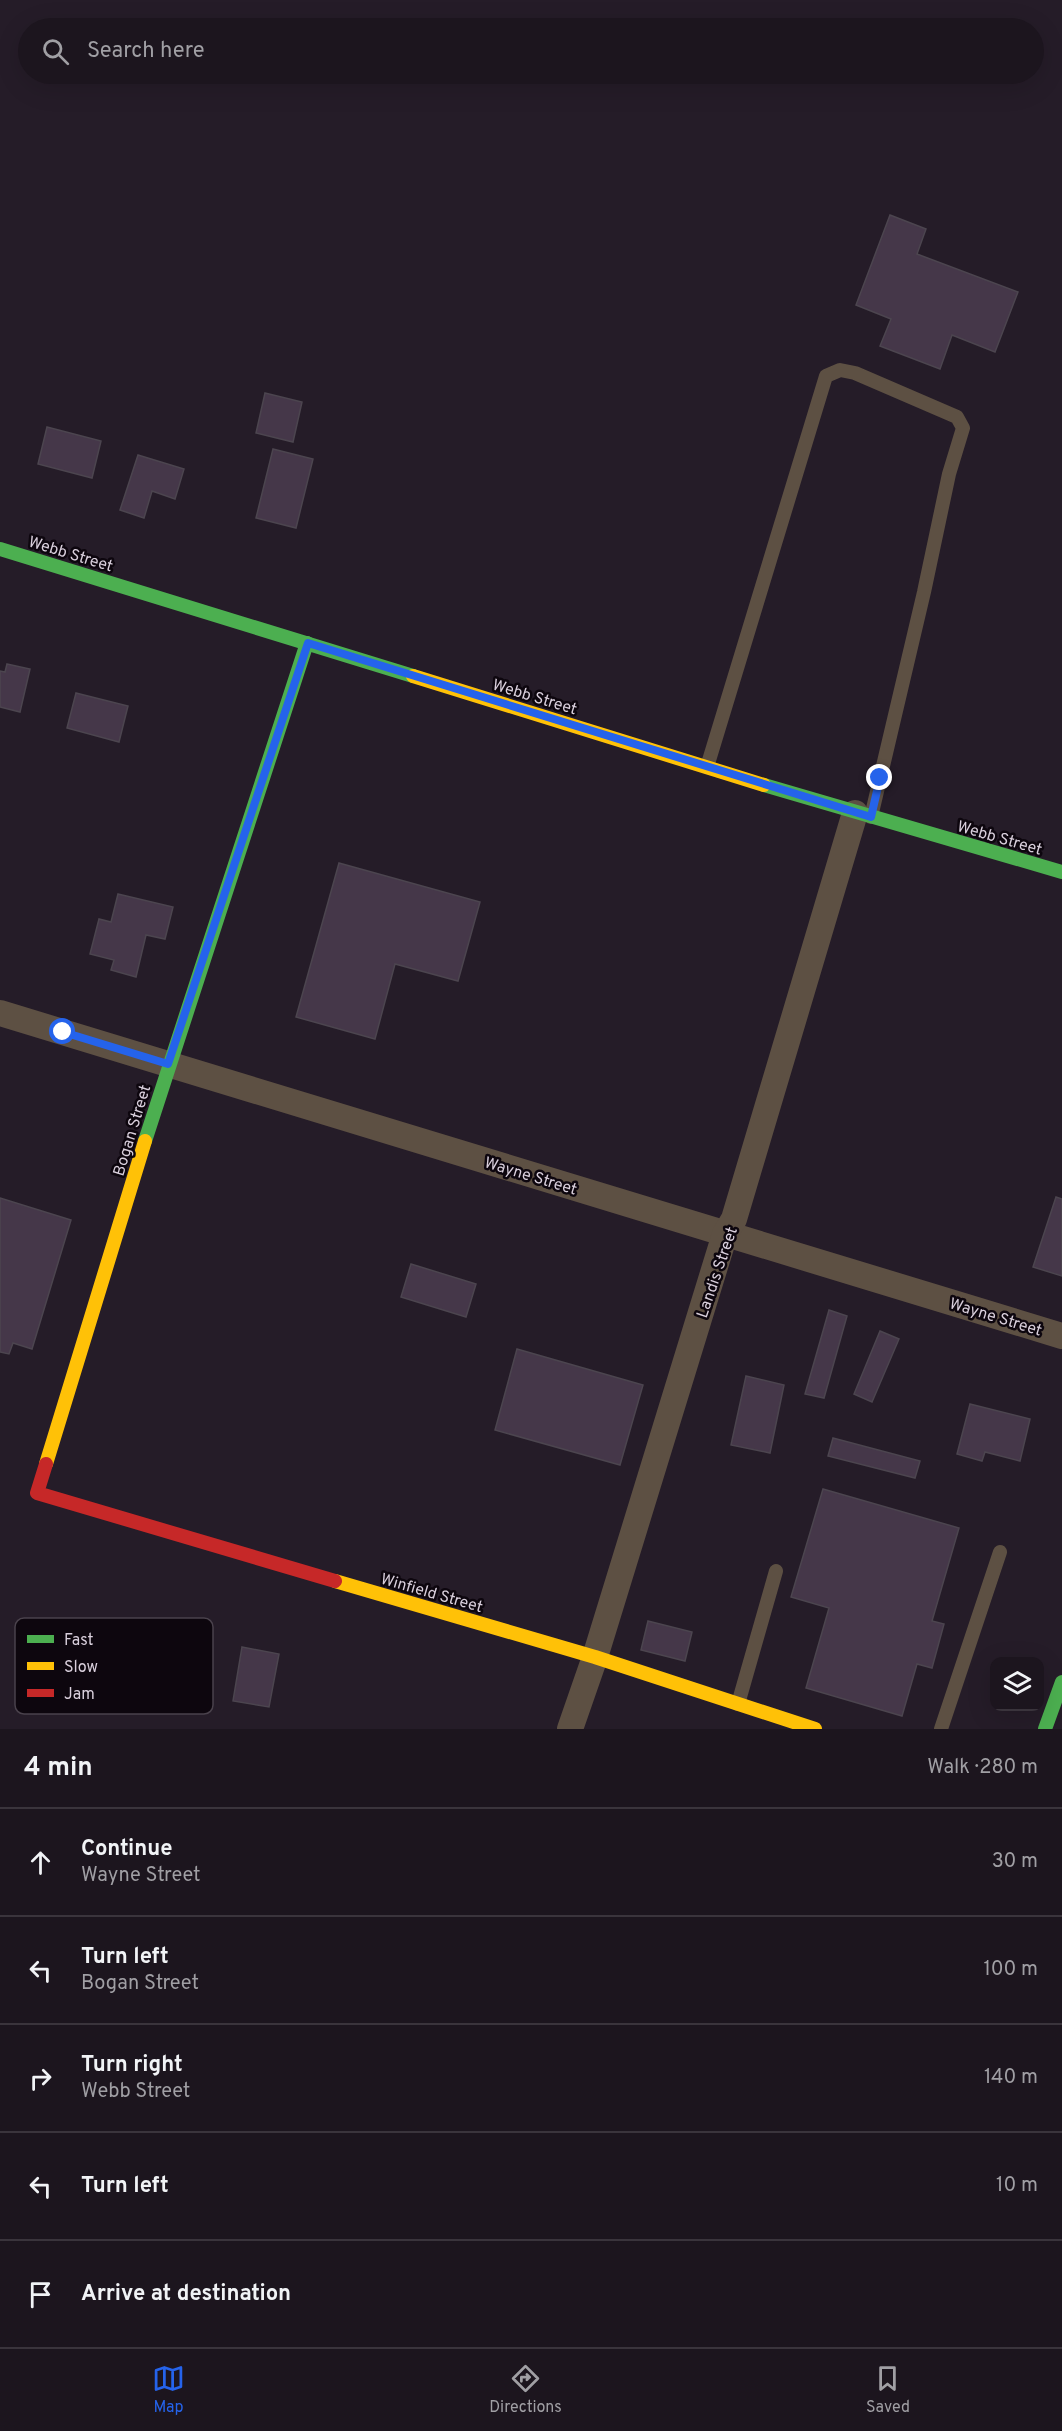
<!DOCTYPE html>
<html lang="en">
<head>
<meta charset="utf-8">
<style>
	:root { --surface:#1c151e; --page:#251e27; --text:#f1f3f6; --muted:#a09fa4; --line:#3a343c; --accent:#2563eb }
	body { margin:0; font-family:Overpass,sans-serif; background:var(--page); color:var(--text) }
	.controls { position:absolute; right:18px; bottom:18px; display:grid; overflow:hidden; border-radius:12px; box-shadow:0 6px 24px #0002 }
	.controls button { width:54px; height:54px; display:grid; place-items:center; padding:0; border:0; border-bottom:2px solid var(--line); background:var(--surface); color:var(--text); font:30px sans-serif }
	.stop { position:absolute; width:18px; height:18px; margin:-14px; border:4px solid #2563eb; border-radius:50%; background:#fff }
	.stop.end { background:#2563eb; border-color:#fff; box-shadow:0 2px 6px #0008 }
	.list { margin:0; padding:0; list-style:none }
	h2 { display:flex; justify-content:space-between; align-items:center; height:78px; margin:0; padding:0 24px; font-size:26px }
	h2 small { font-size:20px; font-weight:400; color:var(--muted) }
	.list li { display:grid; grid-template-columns:39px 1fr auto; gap:18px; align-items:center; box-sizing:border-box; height:108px; padding:0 24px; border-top:2px solid var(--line) }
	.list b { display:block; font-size:22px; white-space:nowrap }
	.list p { margin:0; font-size:20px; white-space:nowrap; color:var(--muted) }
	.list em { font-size:20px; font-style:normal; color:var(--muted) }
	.icon { flex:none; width:33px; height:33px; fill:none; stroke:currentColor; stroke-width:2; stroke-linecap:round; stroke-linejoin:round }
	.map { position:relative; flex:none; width:1062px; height:1729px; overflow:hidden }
	.search { position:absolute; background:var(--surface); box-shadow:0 6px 24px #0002; left:18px; right:18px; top:18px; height:66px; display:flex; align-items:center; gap:15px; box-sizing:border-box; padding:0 21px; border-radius:33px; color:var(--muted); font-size:22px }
	.sheet { height:618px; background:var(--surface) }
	nav { display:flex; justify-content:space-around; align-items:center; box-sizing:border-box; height:84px; border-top:2px solid var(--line); background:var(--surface); font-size:16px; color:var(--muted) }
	nav a { display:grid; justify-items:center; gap:3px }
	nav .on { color:var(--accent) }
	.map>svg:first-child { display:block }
	.building { fill:#453749; stroke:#4c454f; stroke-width:1.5 }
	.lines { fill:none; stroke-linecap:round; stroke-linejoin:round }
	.lane { stroke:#5d5043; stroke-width:14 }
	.street { stroke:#5d5043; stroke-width:26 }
	.fast { stroke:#4caf50; stroke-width:14 }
	.slow { stroke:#ffc107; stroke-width:14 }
	.jam { stroke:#c62828; stroke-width:14 }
	.route { stroke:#2563eb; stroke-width:8 }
	.labels { text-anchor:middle; stroke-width:5; stroke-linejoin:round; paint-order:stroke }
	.street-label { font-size:16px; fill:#d9cfdc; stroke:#0d060e }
	.key { fill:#0d060e; stroke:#4a424c; stroke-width:1.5 }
	.key-label { font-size:16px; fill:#d9cfdc }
</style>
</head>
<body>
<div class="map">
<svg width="1062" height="1729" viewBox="0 0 1062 1729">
	<rect width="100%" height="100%" fill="#251c28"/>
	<g class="building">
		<polygon points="890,215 926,229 917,254 1018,292 995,352 952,335 940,369 880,346 891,319 856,305"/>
		<polygon points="265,393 302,402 293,442 256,433"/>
		<polygon points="47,427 101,441 92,478 38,464"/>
		<polygon points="273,449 313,459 296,528 256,518"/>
		<polygon points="138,455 184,469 175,499 152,491 144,518 120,510"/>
		<polygon points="7,664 30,669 20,712 0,707 0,671 5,672"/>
		<polygon points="76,693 128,706 119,742 67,728"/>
		<polygon points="339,863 480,902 458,981 395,964 375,1039 296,1017"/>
		<polygon points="118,894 173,907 165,939 146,935 136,977 111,970 114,960 90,954 99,919 111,922"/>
		<polygon points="1056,1197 1062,1199 1062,1276 1033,1267"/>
		<polygon points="0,1198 71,1220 32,1349 13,1343 9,1354 0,1352"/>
		<polygon points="411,1264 476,1284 466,1317 401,1297"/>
		<polygon points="829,1310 847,1316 824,1398 805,1394"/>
		<polygon points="880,1331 899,1339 872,1402 854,1394"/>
		<polygon points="517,1349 643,1385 620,1465 495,1430"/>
		<polygon points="746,1376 784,1385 770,1453 731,1445"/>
		<polygon points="970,1404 1030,1419 1020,1461 985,1452 982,1461 957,1454"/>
		<polygon points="833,1438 920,1461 915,1478 828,1456"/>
		<polygon points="823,1489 959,1528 932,1621 944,1624 932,1668 917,1664 902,1716 806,1688 829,1608 791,1597"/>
		<polygon points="648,1621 692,1632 685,1661 641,1650"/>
		<polygon points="242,1647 279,1654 269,1707 233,1701"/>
	</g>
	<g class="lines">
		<g class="lane">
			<polyline points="707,767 826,376 840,370 855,373 957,417 963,428 949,474 924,592 871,817"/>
			<polyline points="738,1704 776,1571"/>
			<polyline points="941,1729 1000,1552"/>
		</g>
		<g class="street">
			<polyline points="0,1013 1062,1336"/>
			<polyline points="570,1729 595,1657 725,1234 734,1219 855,813"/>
		</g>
		<g class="fast">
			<polyline points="0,549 413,676"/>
			<polyline points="764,785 1062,872"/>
			<polyline points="145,1141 307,643"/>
			<polyline points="1045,1729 1062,1682"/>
		</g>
		<g class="slow">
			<polyline points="413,676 764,785"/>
			<polyline points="46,1464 145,1141"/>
			<polyline points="335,1581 595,1657 815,1729"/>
		</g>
		<polyline class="jam" points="46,1464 37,1493 335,1581"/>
	</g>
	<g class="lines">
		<polyline class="route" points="63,1032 168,1064 308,643 871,817 880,778"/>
	</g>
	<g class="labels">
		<g class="street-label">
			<text transform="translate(71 553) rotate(17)" y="6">Webb Street</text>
			<text transform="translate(535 696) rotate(17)" y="6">Webb Street</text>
			<text transform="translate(1000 837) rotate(16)" y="6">Webb Street</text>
			<text transform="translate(131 1130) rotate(-73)" y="6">Bogan Street</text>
			<text transform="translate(531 1175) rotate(17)" y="6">Wayne Street</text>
			<text transform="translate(716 1272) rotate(-71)" y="6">Landis Street</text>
			<text transform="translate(996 1316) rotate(17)" y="6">Wayne Street</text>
			<text transform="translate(432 1592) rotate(16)" y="6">Winfield Street</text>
		</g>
	</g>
	<rect x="15" y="1618" width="198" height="96" rx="9" class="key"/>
	<rect x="27" y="1635" width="27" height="8" fill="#4caf50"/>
	<rect x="27" y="1662" width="27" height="8" fill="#ffc107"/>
	<rect x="27" y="1689" width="27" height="8" fill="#c62828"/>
	<g class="key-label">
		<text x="64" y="1645">Fast</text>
		<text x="64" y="1672">Slow</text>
		<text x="64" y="1699">Jam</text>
	</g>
</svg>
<div class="controls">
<button><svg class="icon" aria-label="layers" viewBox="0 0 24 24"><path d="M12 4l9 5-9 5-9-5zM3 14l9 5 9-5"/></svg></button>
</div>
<div class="stop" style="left:63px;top:1032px"></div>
<div class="stop end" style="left:880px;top:778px"></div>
<div class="search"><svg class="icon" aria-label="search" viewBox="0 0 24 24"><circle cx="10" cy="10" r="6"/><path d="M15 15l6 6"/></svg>Search here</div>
</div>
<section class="sheet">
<h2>4 min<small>Walk · 280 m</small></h2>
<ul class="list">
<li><svg class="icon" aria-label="ahead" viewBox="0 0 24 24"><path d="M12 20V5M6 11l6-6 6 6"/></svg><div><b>Continue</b><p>Wayne Street</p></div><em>30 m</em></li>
<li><svg class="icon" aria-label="left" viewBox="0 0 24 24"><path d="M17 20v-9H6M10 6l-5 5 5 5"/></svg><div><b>Turn left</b><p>Bogan Street</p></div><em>100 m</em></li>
<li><svg class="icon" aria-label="right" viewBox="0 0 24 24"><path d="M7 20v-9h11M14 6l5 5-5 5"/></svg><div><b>Turn right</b><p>Webb Street</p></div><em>140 m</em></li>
<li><svg class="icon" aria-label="left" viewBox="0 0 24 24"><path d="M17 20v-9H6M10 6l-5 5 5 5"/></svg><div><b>Turn left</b></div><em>10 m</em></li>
<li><svg class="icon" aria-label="arrive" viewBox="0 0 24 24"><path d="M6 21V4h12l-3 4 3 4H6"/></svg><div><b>Arrive at destination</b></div></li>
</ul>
</section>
<nav>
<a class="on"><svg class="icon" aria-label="map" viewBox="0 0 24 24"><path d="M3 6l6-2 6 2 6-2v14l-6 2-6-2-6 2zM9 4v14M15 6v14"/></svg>Map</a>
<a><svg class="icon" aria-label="directions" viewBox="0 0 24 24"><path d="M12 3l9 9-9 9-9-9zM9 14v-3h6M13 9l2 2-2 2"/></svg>Directions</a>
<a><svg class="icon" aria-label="saved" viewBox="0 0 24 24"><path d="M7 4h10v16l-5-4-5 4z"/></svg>Saved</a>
</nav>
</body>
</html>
